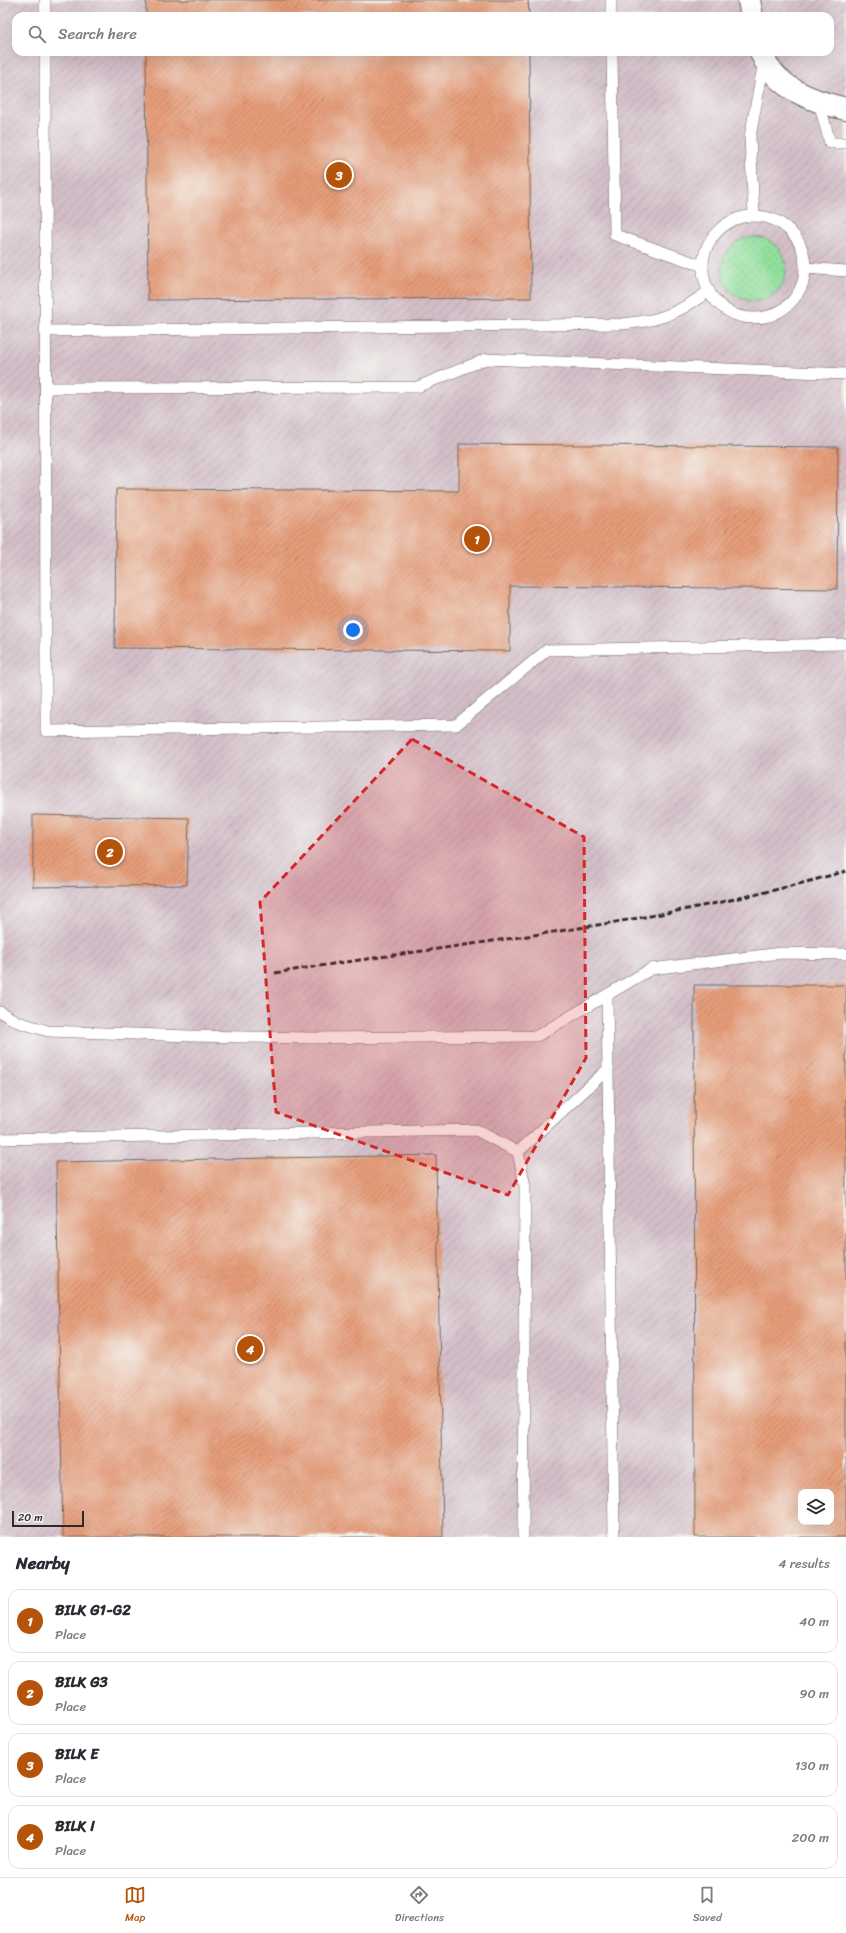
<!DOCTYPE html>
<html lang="en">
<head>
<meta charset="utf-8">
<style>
	:root { --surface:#fff; --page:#f2f2f3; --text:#2b2b33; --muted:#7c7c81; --line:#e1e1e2; --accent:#b45309 }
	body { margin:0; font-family:Sriracha,sans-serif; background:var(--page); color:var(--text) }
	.controls { position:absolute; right:12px; bottom:12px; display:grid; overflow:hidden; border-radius:8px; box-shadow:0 4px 16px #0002 }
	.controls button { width:36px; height:36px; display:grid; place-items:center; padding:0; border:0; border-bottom:1px solid var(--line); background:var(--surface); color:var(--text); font:20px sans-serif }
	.scale { position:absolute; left:12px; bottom:10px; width:72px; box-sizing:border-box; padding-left:4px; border:2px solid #2b2b2b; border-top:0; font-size:11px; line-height:14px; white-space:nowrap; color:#2b2b2b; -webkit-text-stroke:3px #f6f6f2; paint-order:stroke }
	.you { position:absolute; left:353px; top:630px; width:14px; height:14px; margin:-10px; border:3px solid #fff; border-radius:50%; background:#1a73e8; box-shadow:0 0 0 6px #1a73e833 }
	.badge { display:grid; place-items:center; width:26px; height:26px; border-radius:50%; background:var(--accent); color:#fff; font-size:13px; font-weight:700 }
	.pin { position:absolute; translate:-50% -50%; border:2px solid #fff; box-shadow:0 1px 4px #0006 }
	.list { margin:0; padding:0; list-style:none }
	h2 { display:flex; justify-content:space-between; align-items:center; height:52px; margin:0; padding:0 16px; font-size:17px }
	h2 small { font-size:13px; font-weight:400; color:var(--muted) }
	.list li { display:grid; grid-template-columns:26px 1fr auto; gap:12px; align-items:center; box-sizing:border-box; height:64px; margin:0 8px 8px; padding:0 8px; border:1px solid var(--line); border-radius:12px }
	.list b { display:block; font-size:15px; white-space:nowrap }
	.list p { margin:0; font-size:13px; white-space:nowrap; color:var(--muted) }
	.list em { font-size:13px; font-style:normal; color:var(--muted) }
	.icon { flex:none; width:22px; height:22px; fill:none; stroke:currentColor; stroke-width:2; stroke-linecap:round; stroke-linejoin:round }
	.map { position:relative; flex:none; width:846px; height:1537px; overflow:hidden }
	.search { position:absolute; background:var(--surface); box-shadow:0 4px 16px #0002; left:12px; right:12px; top:12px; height:44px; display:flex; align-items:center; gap:10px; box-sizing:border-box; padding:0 14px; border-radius:12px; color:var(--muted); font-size:15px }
	.sheet { height:340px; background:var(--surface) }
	nav { display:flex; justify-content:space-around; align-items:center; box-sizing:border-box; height:56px; border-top:1px solid var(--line); background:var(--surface); font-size:11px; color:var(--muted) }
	nav a { display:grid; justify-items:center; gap:2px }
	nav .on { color:var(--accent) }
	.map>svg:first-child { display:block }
	.industrial { fill:url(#industrial-furrows); fill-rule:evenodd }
	.grass { fill:url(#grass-dots); stroke:#5e8564 }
	.building { fill:url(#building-hatch); fill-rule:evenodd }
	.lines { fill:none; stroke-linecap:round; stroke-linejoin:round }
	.lane-casing { stroke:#706b61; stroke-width:12 }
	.street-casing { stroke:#706b61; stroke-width:24 }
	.lane { stroke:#fff; stroke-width:11 }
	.street { stroke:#fff; stroke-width:22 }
	.rail { stroke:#2b2b2b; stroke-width:3; stroke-dasharray:6 3; stroke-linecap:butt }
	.marked { fill:#d62828; fill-opacity:0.2; stroke:#d62828; stroke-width:3; stroke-dasharray:8 5; stroke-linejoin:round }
</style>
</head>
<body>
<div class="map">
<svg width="846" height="1537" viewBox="0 0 846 1537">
	<defs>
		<pattern id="industrial-furrows" width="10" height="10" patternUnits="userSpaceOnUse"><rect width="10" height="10" fill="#d2bdc7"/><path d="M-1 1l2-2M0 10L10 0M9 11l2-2" fill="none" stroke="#b4a3ab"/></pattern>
		<pattern id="grass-dots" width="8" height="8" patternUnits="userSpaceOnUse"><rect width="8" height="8" fill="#90df9d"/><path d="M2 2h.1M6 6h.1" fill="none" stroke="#7cc087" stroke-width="1.8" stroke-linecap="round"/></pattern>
		<pattern id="building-hatch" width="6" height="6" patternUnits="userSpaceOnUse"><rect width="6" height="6" fill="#e69d7a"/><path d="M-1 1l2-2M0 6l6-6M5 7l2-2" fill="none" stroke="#bb8064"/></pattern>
	</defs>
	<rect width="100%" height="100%" fill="#f6f6f2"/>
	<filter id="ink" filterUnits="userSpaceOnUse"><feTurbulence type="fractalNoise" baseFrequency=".025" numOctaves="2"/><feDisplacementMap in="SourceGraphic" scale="8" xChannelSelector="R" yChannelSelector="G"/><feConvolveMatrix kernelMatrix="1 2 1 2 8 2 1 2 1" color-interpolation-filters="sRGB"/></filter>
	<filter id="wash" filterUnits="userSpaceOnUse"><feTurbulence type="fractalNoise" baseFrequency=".012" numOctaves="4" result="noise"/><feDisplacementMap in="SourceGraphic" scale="16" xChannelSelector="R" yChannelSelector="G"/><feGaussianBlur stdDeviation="0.9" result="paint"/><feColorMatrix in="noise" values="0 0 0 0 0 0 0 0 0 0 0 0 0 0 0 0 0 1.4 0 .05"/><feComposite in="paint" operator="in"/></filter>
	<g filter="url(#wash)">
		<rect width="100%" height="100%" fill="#f1e1c6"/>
		<path class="industrial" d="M0 0H846V1537H0ZM16 16H830V52H16ZM801 1492H831V1522H801Z"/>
		<circle class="grass" cx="754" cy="269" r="32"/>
		<g id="blocks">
			<g class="building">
				<polygon points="146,0 528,0 529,16 146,16"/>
				<polygon points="146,52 529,52 531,298 148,300"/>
				<polygon points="459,444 838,447 837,589 510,586 510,651 115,648 116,489 459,491"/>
				<polygon points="33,815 189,818 187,885 33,887"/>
				<path d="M694 985H846V1537H695ZM801 1492H831V1522H801Z"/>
				<polygon points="436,1155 443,1537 63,1537 56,1162"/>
			</g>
		</g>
	</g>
	<g filter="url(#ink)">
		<use href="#blocks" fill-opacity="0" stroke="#706b61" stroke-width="1"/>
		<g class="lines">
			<defs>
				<g id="lane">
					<polyline points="45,0 45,16"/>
					<polyline points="611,0 611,16"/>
					<polyline points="45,52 46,731 456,725 547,650 846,644"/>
					<polyline points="612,52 615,235 703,266"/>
					<polyline points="819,102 830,143 846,143"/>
					<circle cx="754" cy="267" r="51"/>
					<polyline points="754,216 750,137 764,61"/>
					<polyline points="805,268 846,271"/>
					<path d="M46 331 623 324C634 322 645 322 655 319 675 314 692 303 709 291"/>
					<polyline points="46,388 417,387 486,359 846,374"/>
					<polyline points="607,995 614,1537"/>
					<polyline points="0,1012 18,1022 48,1031 190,1036 313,1038 537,1036 651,969 781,953 846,954"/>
					<polyline points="0,1139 476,1130 518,1152 525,1186 523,1537"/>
					<polyline points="518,1152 608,1069"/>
				</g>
				<g id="street">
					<polyline points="749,0 752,16"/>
					<path d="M761 52C774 88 812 101 846 109"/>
				</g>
			</defs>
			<use href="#lane" class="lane-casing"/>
			<use href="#street" class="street-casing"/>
			<use href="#lane" class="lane"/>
			<use href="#street" class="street"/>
			<path class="rail" d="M275 973C466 942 660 925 846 871"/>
		</g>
	</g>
	<path class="marked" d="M412 739 584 837 586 1058 508 1195 276 1112 260 902Z"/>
</svg>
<div class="controls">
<button><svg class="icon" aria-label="layers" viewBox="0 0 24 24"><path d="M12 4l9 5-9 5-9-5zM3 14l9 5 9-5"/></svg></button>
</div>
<div class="scale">20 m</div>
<div class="you"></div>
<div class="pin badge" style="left:477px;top:539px">1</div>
<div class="pin badge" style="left:110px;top:852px">2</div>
<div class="pin badge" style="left:339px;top:175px">3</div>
<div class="pin badge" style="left:250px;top:1349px">4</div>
<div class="search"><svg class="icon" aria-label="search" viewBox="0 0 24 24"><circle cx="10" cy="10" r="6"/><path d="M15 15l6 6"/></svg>Search here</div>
</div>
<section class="sheet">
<h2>Nearby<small>4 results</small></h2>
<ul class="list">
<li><span class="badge">1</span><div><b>BILK G1-G2</b><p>Place</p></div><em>40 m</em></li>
<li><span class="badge">2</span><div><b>BILK G3</b><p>Place</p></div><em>90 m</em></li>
<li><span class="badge">3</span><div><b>BILK E</b><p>Place</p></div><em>130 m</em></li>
<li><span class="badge">4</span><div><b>BILK I</b><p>Place</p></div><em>200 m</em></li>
</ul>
</section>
<nav>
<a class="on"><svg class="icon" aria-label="map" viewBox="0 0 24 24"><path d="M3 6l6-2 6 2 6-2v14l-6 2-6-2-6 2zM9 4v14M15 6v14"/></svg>Map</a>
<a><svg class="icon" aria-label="directions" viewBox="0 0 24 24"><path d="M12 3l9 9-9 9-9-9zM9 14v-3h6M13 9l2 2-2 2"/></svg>Directions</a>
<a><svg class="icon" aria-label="saved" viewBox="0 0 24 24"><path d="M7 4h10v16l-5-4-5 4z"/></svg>Saved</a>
</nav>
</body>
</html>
